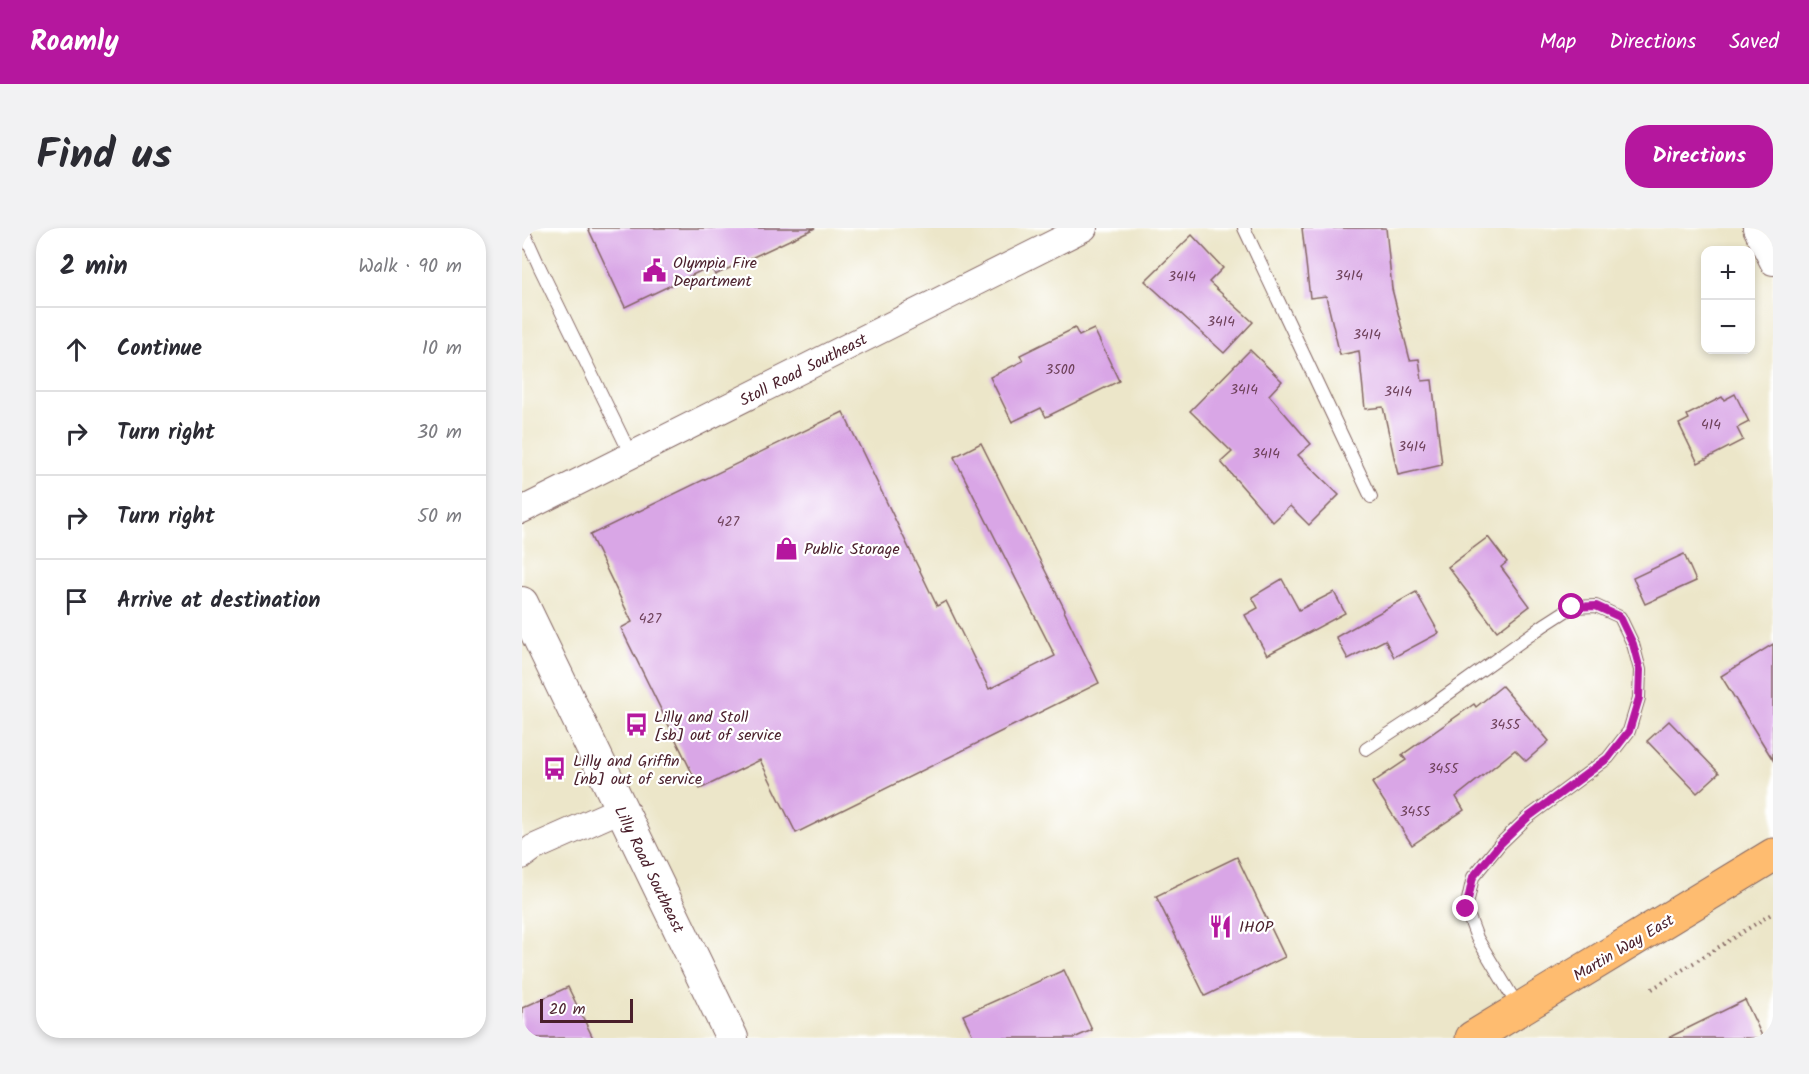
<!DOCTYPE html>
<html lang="en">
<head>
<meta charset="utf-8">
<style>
	:root { --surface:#fff; --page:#f2f2f3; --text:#2b2b33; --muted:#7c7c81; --line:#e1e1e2; --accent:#b5179e }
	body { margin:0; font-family:Kalam,sans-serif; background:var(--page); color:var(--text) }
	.controls { position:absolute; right:18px; top:18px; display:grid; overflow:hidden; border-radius:12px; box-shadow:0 3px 9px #0003 }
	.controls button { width:54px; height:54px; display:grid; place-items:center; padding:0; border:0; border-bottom:2px solid var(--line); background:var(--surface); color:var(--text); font:30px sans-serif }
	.scale { position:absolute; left:18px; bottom:15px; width:93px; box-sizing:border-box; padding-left:6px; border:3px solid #4a1f2b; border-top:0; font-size:16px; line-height:21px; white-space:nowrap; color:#4a1f2b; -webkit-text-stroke:4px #fff; paint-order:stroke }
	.stop { position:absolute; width:18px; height:18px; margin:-14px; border:4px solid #b5179e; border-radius:50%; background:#fff }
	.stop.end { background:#b5179e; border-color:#fff; box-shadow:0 2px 6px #0008 }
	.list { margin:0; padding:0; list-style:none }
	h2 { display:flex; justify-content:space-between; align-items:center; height:78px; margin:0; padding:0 24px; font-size:26px }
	h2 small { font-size:20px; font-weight:400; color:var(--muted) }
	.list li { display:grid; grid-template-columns:39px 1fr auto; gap:18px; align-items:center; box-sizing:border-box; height:84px; padding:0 24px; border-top:2px solid var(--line) }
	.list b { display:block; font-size:22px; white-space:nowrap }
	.list em { font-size:20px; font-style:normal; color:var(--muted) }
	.icon { flex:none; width:33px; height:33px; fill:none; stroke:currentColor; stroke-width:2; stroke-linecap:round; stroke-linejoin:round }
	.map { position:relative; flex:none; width:1251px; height:810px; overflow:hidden; border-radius:24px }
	header { display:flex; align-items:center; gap:36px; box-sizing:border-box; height:84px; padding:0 30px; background:var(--accent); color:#fff }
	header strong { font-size:28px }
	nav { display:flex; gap:33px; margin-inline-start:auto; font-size:21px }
	.intro { display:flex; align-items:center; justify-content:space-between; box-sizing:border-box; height:144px; padding:0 36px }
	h1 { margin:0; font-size:42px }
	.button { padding:15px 27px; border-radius:24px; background:var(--accent); color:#fff; font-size:21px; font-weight:700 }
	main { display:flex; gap:36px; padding:0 36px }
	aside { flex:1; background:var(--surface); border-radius:24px; box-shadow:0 3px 9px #0003 }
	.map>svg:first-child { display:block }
	.building { fill:#d9a6e6 }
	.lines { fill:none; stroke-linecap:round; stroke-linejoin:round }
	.service-casing { stroke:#836562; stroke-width:14 }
	.minor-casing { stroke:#836562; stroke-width:28 }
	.tertiary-casing { stroke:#836562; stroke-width:34 }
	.primary-casing { stroke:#836562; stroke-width:35 }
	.path { stroke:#836562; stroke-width:4; stroke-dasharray:1.5 4.5; stroke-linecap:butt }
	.service { stroke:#fff; stroke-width:12 }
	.minor { stroke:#fff; stroke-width:26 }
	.tertiary { stroke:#fff; stroke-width:32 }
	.primary { stroke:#febc70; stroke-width:33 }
	.route { stroke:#b5179e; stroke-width:8 }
	.labels { text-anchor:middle; stroke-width:4.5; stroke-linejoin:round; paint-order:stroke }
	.number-label { font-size:14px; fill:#6e415a }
	.poi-label { font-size:16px; fill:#4a1f2b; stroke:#fff; text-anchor:start }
	.street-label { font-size:16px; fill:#4a1f2b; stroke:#fff }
</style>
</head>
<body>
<header>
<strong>Roamly</strong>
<nav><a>Map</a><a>Directions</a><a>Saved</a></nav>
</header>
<div class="intro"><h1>Find us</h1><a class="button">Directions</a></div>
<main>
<aside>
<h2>2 min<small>Walk · 90 m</small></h2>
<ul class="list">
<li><svg class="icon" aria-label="ahead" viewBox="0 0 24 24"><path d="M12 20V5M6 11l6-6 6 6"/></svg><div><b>Continue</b></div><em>10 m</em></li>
<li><svg class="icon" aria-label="right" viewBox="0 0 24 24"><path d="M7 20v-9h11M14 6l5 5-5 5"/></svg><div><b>Turn right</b></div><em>30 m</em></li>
<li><svg class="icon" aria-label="right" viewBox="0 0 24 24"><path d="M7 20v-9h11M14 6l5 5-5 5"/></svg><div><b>Turn right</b></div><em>50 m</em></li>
<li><svg class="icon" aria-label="arrive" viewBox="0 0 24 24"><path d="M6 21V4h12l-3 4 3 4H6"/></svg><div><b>Arrive at destination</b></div></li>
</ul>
</aside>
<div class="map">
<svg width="1251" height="810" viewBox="0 0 1251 810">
	<rect width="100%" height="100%" fill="#fff"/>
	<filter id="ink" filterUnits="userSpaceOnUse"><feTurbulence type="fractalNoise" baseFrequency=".0167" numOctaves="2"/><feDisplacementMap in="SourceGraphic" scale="12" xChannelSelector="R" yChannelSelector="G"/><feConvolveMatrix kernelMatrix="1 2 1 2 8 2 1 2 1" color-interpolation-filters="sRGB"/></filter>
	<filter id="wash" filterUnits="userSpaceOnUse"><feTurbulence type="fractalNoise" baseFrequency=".008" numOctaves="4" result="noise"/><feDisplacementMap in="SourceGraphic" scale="24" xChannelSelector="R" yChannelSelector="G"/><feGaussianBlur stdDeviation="1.35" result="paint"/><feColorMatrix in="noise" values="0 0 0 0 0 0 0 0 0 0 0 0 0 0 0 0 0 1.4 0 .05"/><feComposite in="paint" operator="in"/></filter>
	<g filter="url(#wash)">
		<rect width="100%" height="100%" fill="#ece6c9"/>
		<g id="blocks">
			<g class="building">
				<polygon points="66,0 293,0 193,47 189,38 103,79"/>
				<polygon points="780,0 864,0 870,61 888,132 897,131 900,153 910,152 920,237 876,247 861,179 843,181 837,123 818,127 804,68 788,70"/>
				<polygon points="670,7 701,40 687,54 731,94 702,125 623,53"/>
				<polygon points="553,100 557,108 572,101 597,153 524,189 519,180 490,194 468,149 501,133 498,127"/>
				<polygon points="728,122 760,153 747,167 789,216 776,227 817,267 787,297 768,278 751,294 699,234 710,224 668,183"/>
				<polygon points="1213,166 1227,194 1215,200 1221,212 1176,235 1157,196 1167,191 1165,187 1200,169 1202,172"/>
				<polygon points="321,184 415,378 424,373 467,461 533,428 432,229 459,215 543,382 542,383 577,455 274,605 238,532 178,561 99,400 110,394 68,307"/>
				<polygon points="966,309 985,334 979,339 1008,378 975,403 926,339"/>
				<polygon points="1162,326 1174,353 1123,376 1111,350"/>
				<polygon points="760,351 777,382 812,364 823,385 745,427 723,387 736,380 730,369"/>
				<polygon points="894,364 917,405 872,429 863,412 826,431 814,409"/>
				<polygon points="1251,416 1251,532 1199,448"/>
				<polygon points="980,458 1027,513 1004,533 993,522 934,569 942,582 890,617 850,555 884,532 880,527 952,476 954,479"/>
				<polygon points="1147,493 1197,545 1175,565 1125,513"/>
				<polygon points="715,629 763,729 683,768 634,668"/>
				<polygon points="542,742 570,802 552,810 452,810 441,787"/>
				<polygon points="46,759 71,810 0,810 0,780"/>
				<polygon points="1223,772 1241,810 1146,810"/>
			</g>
		</g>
	</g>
	<g filter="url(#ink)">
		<use href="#blocks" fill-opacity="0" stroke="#836562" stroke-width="1.5"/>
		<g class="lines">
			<defs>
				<g id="service">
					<polyline points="0,0 18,40 109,227"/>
					<polyline points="722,0 849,269"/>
					<polyline points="844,521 905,481 1022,397 1050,379 1074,378 1098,389 1111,416 1118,442 1117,470 1107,503 1086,530 1005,590 978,616 951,649 944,681 955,710 997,780"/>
				</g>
				<g id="minor">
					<polyline points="1234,0 1251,34"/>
					<polyline points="0,282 562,0"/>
					<polyline points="0,628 11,620 99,581"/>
				</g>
				<polyline id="tertiary" points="0,375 210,810"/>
				<polyline id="primary" points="950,810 1251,627"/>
			</defs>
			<use href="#service" class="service-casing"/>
			<use href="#minor" class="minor-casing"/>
			<use href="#tertiary" class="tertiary-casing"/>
			<use href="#primary" class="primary-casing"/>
			<polyline class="path" points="1130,761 1251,685"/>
			<use href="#service" class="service"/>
			<use href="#minor" class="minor"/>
			<use href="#tertiary" class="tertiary"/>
			<use href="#primary" class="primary"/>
		</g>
	</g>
	<g class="lines" filter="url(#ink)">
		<polyline class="route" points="944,681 951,649 978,616 1005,590 1086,530 1107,503 1117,470 1118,442 1111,416 1098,389 1074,378 1050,379"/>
	</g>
	<defs>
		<symbol id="civic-bare" viewBox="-9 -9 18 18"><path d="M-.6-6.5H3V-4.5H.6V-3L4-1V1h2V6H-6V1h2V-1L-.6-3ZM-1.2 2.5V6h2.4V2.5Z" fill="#b5179e" stroke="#fff" stroke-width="2.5" paint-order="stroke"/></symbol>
		<symbol id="shop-bare" viewBox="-9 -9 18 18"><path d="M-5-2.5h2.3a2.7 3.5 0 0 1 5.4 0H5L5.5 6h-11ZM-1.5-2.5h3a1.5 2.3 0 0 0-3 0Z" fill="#b5179e" stroke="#fff" stroke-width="2.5" paint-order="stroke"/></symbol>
		<symbol id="bus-bare" viewBox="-9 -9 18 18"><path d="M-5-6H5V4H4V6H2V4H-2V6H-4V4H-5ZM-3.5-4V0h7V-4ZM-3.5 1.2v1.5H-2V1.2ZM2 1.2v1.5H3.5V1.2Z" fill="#b5179e" stroke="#fff" stroke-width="2.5" paint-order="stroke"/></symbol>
		<symbol id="restaurant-bare" viewBox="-9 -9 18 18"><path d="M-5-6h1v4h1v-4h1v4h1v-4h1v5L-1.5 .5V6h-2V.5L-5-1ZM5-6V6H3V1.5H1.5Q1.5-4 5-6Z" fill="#b5179e" stroke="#fff" stroke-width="2.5" paint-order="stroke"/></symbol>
	</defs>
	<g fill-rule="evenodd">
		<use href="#civic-bare" x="116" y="26" width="33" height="33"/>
		<use href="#shop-bare" x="248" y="304" width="33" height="33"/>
		<use href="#bus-bare" x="98" y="480" width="33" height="33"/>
		<use href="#bus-bare" x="16" y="524" width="33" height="33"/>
		<use href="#restaurant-bare" x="682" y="682" width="33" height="33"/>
	</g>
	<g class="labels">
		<g class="number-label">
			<text x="827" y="52">3414</text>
			<text x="660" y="53">3414</text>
			<text x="699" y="98">3414</text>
			<text x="845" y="111">3414</text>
			<text x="538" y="146">3500</text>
			<text x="722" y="166">3414</text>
			<text x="876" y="168">3414</text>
			<text x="1189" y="201">414</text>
			<text x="890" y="223">3414</text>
			<text x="744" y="230">3414</text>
			<text x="206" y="298">427</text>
			<text x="128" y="395">427</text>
			<text x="983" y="501">3455</text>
			<text x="921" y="545">3455</text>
			<text x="893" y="588">3455</text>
		</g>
		<g class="poi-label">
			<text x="151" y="40">Olympia Fire<tspan x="151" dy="18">Department</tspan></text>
			<text x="282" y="326">Public Storage</text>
			<text x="132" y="494">Lilly and Stoll<tspan x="132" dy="18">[sb] out of service</tspan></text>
			<text x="51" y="538">Lilly and Griffin<tspan x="51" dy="18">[nb] out of service</tspan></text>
			<text x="717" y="704">IHOP</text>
		</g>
		<g class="street-label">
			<text transform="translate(281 141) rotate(-27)" y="6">Stoll Road Southeast</text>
			<text transform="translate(128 641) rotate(64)" y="6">Lilly Road Southeast</text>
			<text transform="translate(1101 719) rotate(-31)" y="6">Martin Way East</text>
		</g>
	</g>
</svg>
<div class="controls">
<button>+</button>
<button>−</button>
</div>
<div class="scale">20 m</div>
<div class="stop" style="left:1050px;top:379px"></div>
<div class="stop end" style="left:944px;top:681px"></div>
</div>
</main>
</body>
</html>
